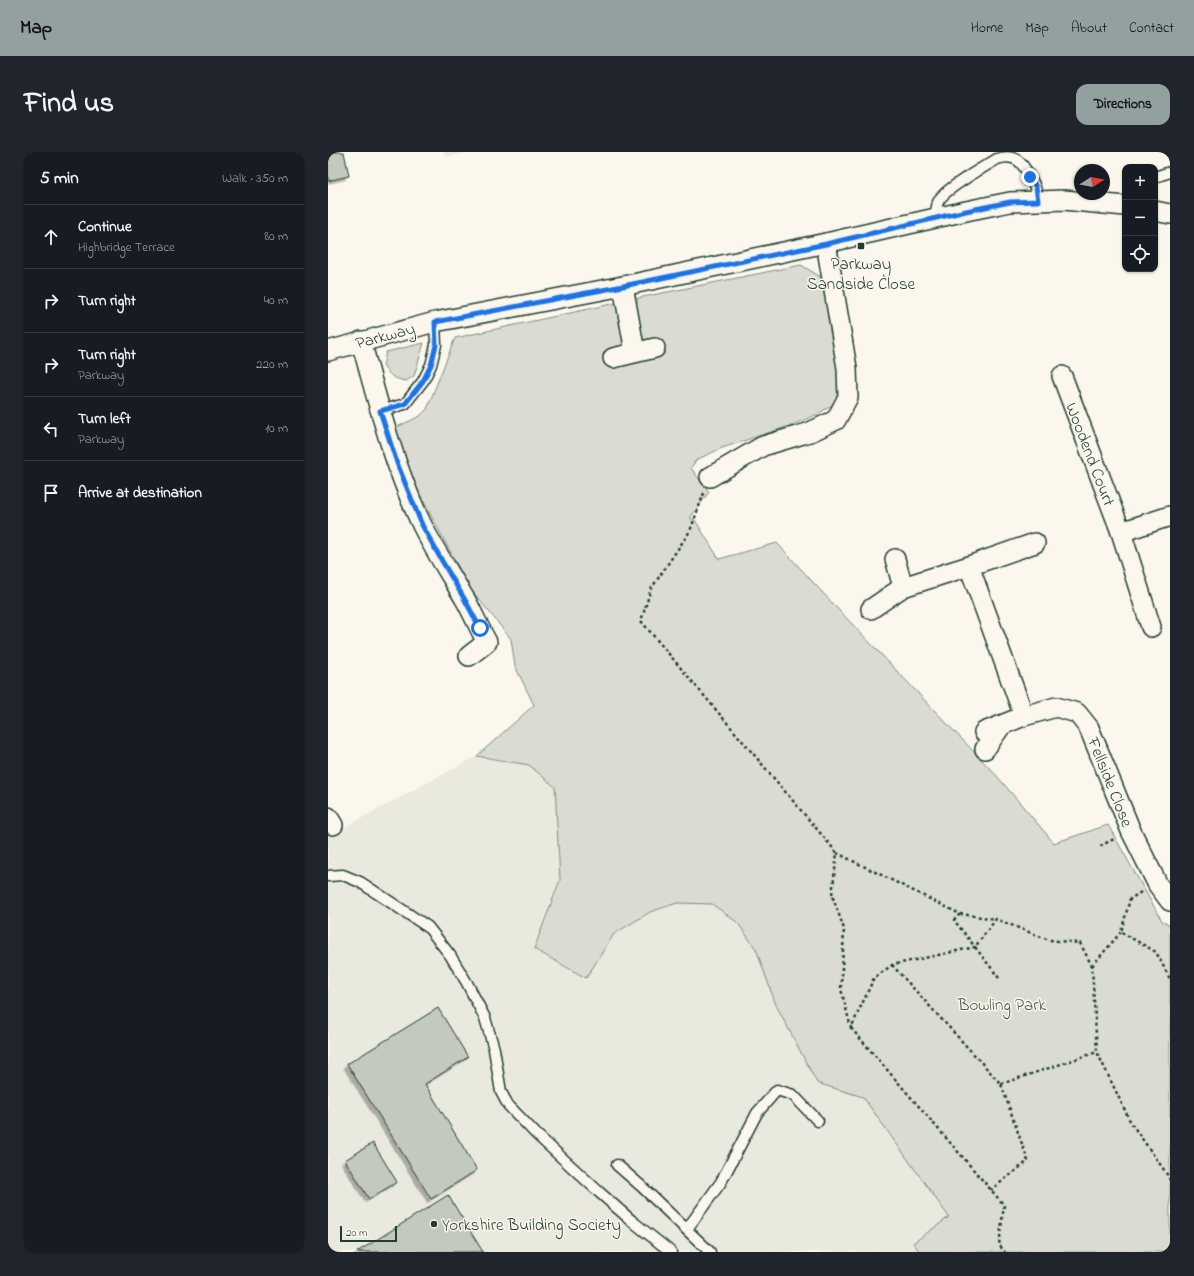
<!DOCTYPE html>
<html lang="en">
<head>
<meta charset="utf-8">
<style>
	:root { --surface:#171b24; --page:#20242c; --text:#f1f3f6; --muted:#9ea1a6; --line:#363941; --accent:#92a19f }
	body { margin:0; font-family:"Indie Flower",sans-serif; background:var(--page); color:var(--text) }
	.controls { position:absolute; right:12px; top:12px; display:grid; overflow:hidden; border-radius:8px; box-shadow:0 1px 3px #0004 }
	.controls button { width:36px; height:36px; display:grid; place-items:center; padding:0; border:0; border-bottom:1px solid var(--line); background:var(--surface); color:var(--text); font:20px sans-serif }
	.compass { position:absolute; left:746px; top:12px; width:36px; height:36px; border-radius:50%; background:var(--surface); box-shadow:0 1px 3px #0004; rotate:79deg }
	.scale { position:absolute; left:12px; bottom:10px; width:57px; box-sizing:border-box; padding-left:4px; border:2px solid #1f3d34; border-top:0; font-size:11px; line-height:14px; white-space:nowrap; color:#1f3d34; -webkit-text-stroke:3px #fbf7ec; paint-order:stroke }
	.stop { position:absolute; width:12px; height:12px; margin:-9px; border:3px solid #1a73e8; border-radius:50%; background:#fff }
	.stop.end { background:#1a73e8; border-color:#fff; box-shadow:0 1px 4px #0008 }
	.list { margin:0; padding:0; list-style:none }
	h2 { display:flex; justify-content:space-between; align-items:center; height:52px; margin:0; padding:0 16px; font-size:17px }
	h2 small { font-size:13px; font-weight:400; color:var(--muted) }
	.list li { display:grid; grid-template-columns:26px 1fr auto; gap:12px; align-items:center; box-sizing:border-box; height:64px; padding:0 16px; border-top:1px solid var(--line) }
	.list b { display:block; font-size:15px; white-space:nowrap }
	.list p { margin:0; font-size:13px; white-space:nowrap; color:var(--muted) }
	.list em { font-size:13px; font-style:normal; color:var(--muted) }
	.icon { flex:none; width:22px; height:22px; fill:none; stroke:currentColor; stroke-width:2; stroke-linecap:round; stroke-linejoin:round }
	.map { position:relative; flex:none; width:842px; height:1100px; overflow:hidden; border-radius:12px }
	header { display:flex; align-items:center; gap:24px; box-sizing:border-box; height:56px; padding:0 20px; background:var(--accent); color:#111 }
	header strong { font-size:19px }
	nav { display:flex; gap:22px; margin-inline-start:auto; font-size:14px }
	.intro { display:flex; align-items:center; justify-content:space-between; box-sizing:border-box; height:96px; padding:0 24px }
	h1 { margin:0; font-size:28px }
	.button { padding:10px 18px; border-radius:12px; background:var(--accent); color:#111; font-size:14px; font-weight:700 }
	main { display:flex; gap:24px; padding:0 24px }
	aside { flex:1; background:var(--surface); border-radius:12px; box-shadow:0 1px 3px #0004 }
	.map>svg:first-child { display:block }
	.built { fill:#eae9de }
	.green { fill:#dbdcd1; stroke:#7d8c82 }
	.building { fill:#c4c9be; stroke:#1f3d34; filter:url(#shadow) }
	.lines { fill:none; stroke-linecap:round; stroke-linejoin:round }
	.lane-casing { stroke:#1f3d34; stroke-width:13 }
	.street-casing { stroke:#1f3d34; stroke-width:22 }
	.path { stroke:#1f3d34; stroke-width:2.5; stroke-dasharray:3 3; stroke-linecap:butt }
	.lane { stroke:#fbf7ec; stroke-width:10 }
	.street { stroke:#fbf7ec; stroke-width:19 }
	.route { stroke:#1a73e8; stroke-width:5 }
	.poi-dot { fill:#1f3d34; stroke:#fbf7ec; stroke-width:1.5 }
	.labels { text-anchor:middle; stroke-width:3; stroke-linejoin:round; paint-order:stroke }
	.poi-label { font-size:17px; fill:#1f3d34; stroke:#fbf7ec }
	.street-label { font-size:17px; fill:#1f3d34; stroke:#fbf7ec }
	.park-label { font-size:17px; fill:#455d53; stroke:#fbf7ec }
</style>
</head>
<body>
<header>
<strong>Map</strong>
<nav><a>Home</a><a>Map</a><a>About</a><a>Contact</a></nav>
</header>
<div class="intro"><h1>Find us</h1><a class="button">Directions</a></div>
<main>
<aside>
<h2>5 min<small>Walk · 350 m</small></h2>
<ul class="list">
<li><svg class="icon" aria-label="ahead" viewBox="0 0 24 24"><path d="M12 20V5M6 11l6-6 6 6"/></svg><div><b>Continue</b><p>Highbridge Terrace</p></div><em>80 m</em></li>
<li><svg class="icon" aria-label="right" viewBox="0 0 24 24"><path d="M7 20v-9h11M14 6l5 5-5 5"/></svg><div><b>Turn right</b></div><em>40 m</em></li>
<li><svg class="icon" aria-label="right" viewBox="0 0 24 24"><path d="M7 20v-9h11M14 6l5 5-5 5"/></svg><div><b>Turn right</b><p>Parkway</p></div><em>220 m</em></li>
<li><svg class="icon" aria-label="left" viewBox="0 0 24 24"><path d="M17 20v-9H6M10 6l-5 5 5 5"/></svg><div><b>Turn left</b><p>Parkway</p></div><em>10 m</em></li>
<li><svg class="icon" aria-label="arrive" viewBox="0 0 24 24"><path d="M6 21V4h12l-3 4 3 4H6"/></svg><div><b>Arrive at destination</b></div></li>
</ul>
</aside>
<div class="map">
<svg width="842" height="1100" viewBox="0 0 842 1100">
	<defs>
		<filter id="shadow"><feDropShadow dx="-3.5" dy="3.5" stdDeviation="0" flood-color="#0004"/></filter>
	</defs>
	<rect width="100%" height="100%" fill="#fbf7ec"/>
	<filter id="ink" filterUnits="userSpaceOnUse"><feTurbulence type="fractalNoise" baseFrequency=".025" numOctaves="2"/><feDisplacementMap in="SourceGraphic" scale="8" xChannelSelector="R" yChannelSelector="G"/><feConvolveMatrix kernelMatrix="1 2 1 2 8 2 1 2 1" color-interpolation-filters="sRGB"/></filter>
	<g filter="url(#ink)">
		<g class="built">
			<polygon points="116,0 142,0 117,5"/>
			<polygon points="149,604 201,613 227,635 232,728 206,797 258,825 286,782 322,760 349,751 384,752 410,771 428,797 448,853 489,931 535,945 621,1065 586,1091 592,1100 0,1100 0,684"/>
		</g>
		<g class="green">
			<path d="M473 113 493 125 514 227 513 240 504 253 490 262 464 273 394 296 368 308 363 316 381 340 362 366 367 368 391 407 449 391 506 453 668 623 726 691 780 673 834 769 842 773V1100H592L585 1091 621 1065 535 945 489 931 448 853 428 797 410 771 384 752 349 751 322 760 286 782 258 826 206 797 232 728 227 635 201 613 149 604 206 553 187 514 183 487 141 435 88 335 67 276 92 264 99 257 127 186 288 151 296 158 299 189 291 198 335 194C330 192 321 191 316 188 303 178 306 159 310 146Z"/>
			<path d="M96 191 86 224 78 229C66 227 62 224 55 214L58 200Z"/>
		</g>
		<g class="building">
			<polygon points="0,0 16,0 21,24 0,29"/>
			<polygon points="110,856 140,905 97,932 149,1018 103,1047 19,912"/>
			<polygon points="45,991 69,1030 41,1047 17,1008"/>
			<polygon points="120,1043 155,1100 29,1100"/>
		</g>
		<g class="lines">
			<defs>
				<g id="lane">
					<polyline points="827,25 842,20"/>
					<path d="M608 66C608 60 608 53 611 48 618 36 656 15 669 7 687 1 694 10 702 25 707 33 709 39 710 49"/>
					<polyline points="52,259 77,252 95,229 103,213 108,193 107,170"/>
					<polyline points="0,724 15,723 32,730 100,775 122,803 139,831 157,866 166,897 173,940 180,953 208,982 271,1040 304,1069 343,1100"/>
					<polyline points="289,1013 313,1034 382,1100"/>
					<polyline points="359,1077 393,1030 429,961 449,938 465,943 490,969"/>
				</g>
				<g id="street">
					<polyline points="827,59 842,62"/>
					<polyline points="295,134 307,200"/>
					<path d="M33 189C50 251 66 315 94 373 107 399 122 422 137 447 145 461 151 476 159 490L141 504"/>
					<polyline points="0,199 107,170 295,134 498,91 638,59 682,50 736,48 797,54"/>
					<polyline points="285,206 327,196"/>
					<polyline points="734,224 793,380 823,475"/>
					<polyline points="382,325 435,294 482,280 508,268 520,245 519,216 498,91"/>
					<polyline points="793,380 842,364"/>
					<polyline points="567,407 575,435"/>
					<polyline points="641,414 696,564"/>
					<polyline points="543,457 575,435 641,414 707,391"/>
					<polyline points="656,580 696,564 728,555 749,561 761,576 803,679 830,733 842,749"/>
					<polyline points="657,597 673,574"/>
					<polyline points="0,665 5,673"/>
				</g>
			</defs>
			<use href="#lane" class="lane-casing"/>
			<use href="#street" class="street-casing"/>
			<g class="path">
				<polyline points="376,341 362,379 323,437 313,469 509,701 504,743 516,777 513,837 523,876 546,826 564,813 647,795 626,768 632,762 509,701"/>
				<polyline points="772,694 786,687"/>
				<polyline points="813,740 802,747 793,780 828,800 842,827"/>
				<polyline points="632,762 668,767"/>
				<polyline points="564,813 673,932 700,1009 663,1038"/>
				<polyline points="764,814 793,780"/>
				<polyline points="671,826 647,795 668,767 721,788 752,791 764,814 769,900 803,971 841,1025 842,1030"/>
				<polyline points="523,876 676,1053 671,1093 677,1100"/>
				<polyline points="673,932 769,900"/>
			</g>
			<use href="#lane" class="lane"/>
			<use href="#street" class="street"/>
		</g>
	</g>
	<g class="lines" filter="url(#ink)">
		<polyline class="route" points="152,476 137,448 114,409 94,373 69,311 52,259 77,252 95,229 103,213 108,193 107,170 295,134 498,92 638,59 682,50 710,49 708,35 702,25"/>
	</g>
	<g class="poi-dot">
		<rect x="529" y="90" width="8" height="8" rx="2"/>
		<circle cx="106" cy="1072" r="4"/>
	</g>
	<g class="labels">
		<g class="poi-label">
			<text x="533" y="117">Parkway<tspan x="533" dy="20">Sandside Close</tspan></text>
			<text x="114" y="1078" text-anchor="start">Yorkshire Building Society</text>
		</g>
		<g class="street-label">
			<text transform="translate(57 183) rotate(-15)" y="6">Parkway</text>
			<text transform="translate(763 302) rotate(69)" y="6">Woodend Court</text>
			<text transform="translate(783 630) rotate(68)" y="6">Fellside Close</text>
		</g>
		<g class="park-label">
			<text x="674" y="858">Bowling Park</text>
		</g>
	</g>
</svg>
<div class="controls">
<button>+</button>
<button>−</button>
<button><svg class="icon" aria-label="locate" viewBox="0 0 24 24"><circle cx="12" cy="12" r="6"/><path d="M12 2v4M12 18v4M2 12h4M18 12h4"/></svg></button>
</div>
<svg class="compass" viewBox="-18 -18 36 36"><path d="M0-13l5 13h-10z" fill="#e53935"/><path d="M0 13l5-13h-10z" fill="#9ea1a6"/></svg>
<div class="scale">20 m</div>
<div class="stop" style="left:152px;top:476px"></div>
<div class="stop end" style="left:702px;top:25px"></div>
</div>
</main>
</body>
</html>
